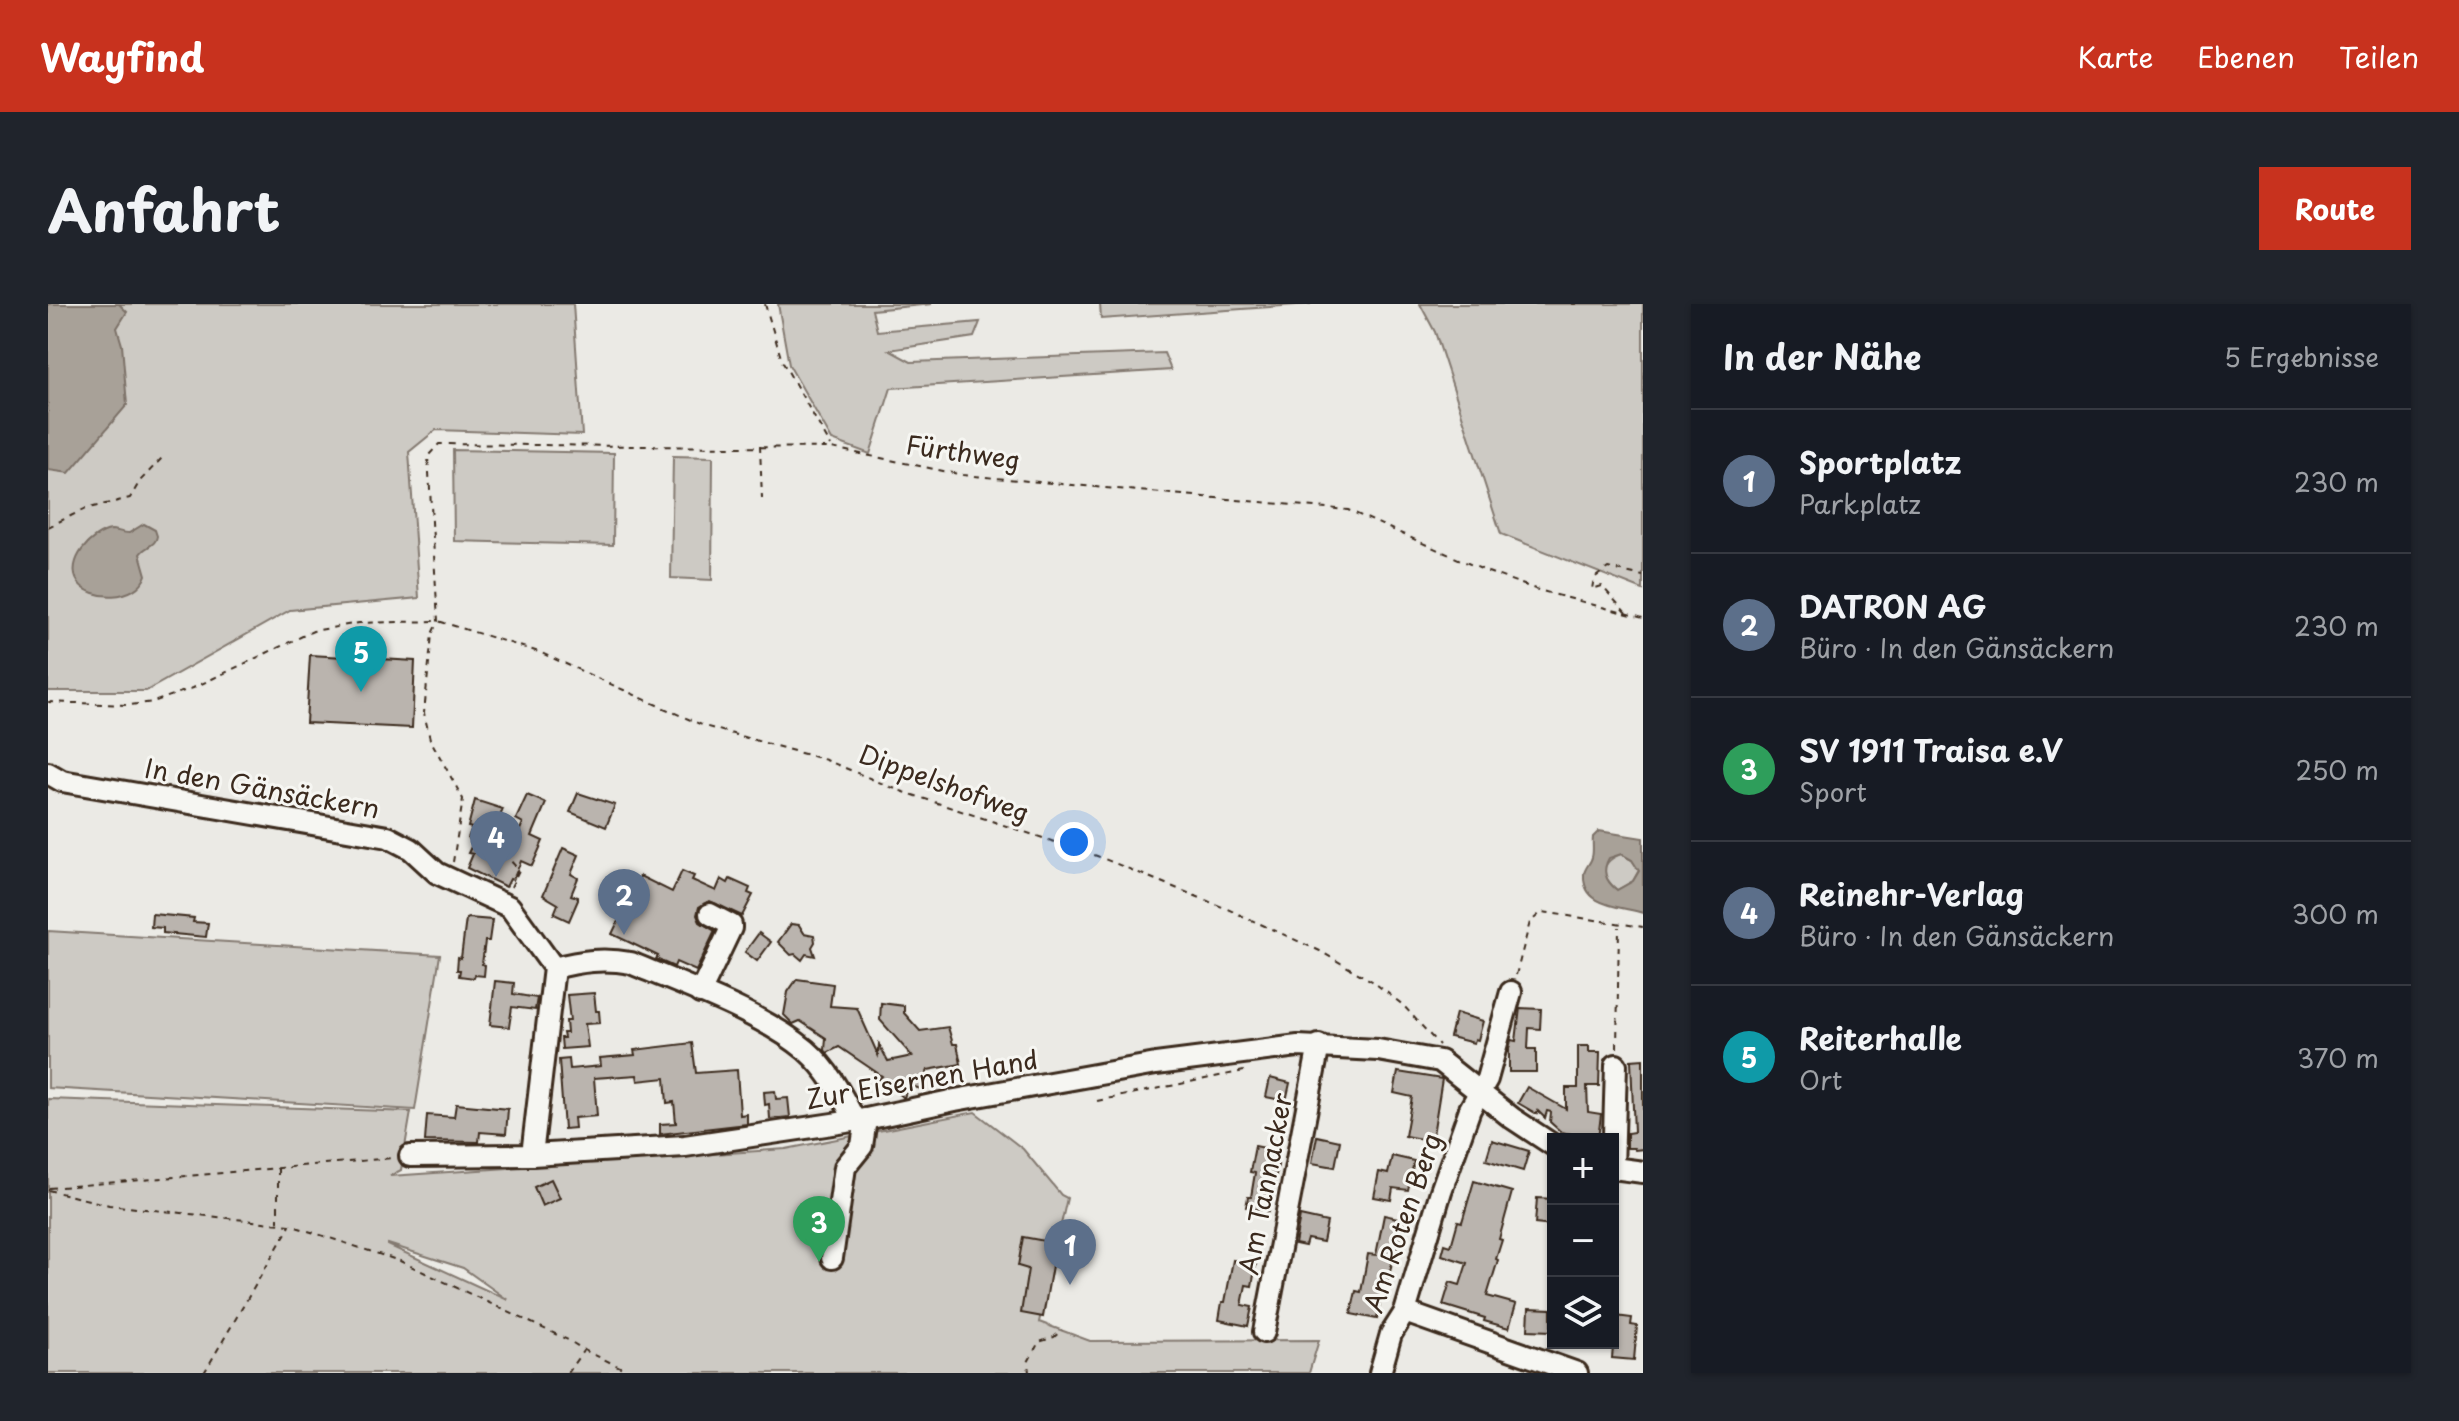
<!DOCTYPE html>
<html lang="de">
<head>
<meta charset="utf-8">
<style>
	:root { --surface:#171b24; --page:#20242c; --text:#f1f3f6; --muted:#9ea1a6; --line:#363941; --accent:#c8321e }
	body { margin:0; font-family:"Playpen Sans",sans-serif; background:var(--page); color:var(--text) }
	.controls { position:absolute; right:24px; bottom:24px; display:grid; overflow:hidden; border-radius:0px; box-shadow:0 2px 6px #0004 }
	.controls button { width:72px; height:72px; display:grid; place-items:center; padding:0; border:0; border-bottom:2px solid var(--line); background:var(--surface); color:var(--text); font:40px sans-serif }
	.you { position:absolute; left:1026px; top:538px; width:28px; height:28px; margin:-20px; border:6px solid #fff; border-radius:50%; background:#1a73e8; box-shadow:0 0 0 12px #1a73e833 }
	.badge { display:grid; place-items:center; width:52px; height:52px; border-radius:50%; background:var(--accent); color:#fff; font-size:26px; font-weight:700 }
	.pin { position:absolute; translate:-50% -66px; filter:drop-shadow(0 2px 4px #0008) }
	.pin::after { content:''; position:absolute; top:42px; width:28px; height:24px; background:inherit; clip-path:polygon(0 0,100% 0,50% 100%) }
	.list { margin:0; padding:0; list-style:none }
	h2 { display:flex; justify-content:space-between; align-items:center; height:104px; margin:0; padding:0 32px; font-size:34px }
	h2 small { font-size:26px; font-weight:400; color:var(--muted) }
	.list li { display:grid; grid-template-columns:52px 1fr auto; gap:24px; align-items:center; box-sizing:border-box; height:144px; padding:0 32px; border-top:2px solid var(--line) }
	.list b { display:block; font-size:30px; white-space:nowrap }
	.list p { margin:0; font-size:26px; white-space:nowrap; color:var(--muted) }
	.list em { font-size:26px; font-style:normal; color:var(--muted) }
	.icon { flex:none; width:44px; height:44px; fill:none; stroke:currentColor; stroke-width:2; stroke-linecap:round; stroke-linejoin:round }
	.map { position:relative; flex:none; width:1595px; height:1069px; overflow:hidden; border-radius:0px }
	header { display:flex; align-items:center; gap:48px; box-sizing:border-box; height:112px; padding:0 40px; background:var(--accent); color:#fff }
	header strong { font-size:38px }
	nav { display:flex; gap:44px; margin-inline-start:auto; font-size:28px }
	.intro { display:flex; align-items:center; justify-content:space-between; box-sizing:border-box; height:192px; padding:0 48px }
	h1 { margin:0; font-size:56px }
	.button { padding:20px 36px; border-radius:0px; background:var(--accent); color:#fff; font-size:28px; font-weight:700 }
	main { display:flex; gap:48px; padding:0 48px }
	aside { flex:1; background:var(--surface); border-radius:0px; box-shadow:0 2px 6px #0004 }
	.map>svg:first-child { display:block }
	.green { fill:#cdcac4; stroke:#847a71; stroke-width:2; fill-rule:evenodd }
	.water { fill:#a8a198; stroke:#7c7167; stroke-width:2; fill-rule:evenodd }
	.building { fill:#bab4ae; stroke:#3b2a1e; stroke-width:2 }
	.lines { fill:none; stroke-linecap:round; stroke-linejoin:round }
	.minor-casing { stroke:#3b2a1e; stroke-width:26 }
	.path { stroke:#3b2a1e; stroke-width:2; stroke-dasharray:6 6; stroke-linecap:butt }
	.minor { stroke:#f6f6f2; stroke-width:20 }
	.labels { text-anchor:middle; stroke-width:6; stroke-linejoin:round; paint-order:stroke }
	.street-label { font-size:26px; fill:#3b2a1e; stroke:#f6f6f2 }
</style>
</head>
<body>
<header>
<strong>Wayfind</strong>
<nav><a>Karte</a><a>Ebenen</a><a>Teilen</a></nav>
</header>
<div class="intro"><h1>Anfahrt</h1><a class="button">Route</a></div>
<main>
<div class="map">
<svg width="1595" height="1069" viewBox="0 0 1595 1069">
	<rect width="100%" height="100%" fill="#ebeae5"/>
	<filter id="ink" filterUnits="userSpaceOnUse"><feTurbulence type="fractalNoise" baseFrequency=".0125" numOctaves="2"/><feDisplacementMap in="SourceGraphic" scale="16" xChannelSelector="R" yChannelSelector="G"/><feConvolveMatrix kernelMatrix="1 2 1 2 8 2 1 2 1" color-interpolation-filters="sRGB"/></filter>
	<g filter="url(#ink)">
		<g class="green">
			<polygon points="0,0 525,0 534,131 388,126 361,148 371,294 242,306 98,387 0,387"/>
			<polygon points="730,0 884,0 824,6 829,27 932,18 926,33 841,46 863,58 1116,49 1123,66 843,84 822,150 784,136 741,61"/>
			<polygon points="1052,0 1263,0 1053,15"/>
			<polygon points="1372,0 1595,0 1595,286 1453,230 1387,28"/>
			<polygon points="405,146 566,149 565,241 406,237"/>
			<polygon points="625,152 665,153 664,276 623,274"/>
			<path d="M1573 550 1584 556 1591 566 1585 577 1569 586C1552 572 1552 558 1573 550Z"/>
			<polygon points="0,627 392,651 367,806 0,784"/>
			<path d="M0 795 363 808 353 866 342 872 738 845 927 808 975 845 1013 891 1019 894 991 1018 1042 1037 1271 1036 1261 1069H0ZM340 940 415 964 460 996 340 941Z"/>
		</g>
		<g class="water">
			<polygon points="0,0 71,0 79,8 69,24 74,41 79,101 21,169 0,166"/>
			<path d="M96 220 107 226 109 232C108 242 97 242 92 250L98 271C89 298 42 297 30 278 17 258 43 229 63 226 68 226 75 229 81 229Z"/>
			<path d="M1551 527 1595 534V609C1572 602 1534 603 1536 570 1537 563 1543 559 1544 553 1546 547 1544 539 1545 533ZM1573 550 1584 556 1591 567 1585 577 1569 586C1557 577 1554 566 1561 554Z"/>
		</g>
		<g class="building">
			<polygon points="262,351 367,357 364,424 258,419"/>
			<polygon points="530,489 567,501 558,523 522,508"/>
			<polygon points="479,491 498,499 484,532 495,537 484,562 473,557 465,576 462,575 458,583 419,564 425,550 420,549 426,537 420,534 424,524 420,523 427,496 455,505 440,541 461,550 475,519 468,515"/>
			<polygon points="515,544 531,551 523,570 530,574 523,591 530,593 530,596 521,617 506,610 510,600 495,591"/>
			<polygon points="634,567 646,572 644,576 668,587 673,575 680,579 682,575 702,584 700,589 705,591 694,612 662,597 651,603 649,611 652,618 667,627 648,667 628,658 626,663 608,655 610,652 564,630 592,572 624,588"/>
			<polygon points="104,610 146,614 145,618 160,619 158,633 115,629 115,624 103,623"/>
			<polygon points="420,614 444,616 441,637 437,637 434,660 437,661 436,672 427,671 426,674 411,672 412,666 409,666 410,653 413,654 418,615"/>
			<polygon points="743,620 751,621 756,629 766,631 767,638 764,643 767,652 758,650 754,656 747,650 743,651 730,638"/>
			<polygon points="711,629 723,638 709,657 697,648"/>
			<polygon points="749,675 785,680 782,702 809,704 830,751 831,740 840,757 864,752 832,716 833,699 856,702 856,709 872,727 900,723 905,740 909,740 913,760 880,766 873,785 860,781 856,794 845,784 836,792 825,780 834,772 791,743 779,749 777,746 778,734 752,717 745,720 736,711 740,688"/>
			<polygon points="447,677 466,679 465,690 489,694 487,706 464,703 461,723 442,721"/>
			<polygon points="546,689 548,707 551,707 552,719 537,720 540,743 514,745 513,734 516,734 515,729 519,729 518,717 522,717 519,691"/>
			<polygon points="1472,704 1493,705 1492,725 1481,724 1480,745 1488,745 1488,768 1461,768 1461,745 1463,736 1468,737"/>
			<polygon points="1408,709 1435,717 1430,736 1427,735 1426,739 1402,733"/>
			<polygon points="644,739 648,769 689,766 692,811 699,810 699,820 612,830 612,820 628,819 626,798 619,799 617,774 590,777 589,771 546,774 549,812 526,814 527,824 516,825 511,756 521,755 522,765 553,762 552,754 587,751 586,746"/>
			<polygon points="1530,742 1541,742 1541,748 1552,748 1551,782 1539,782 1540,808 1553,810 1550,835 1513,828 1502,818 1503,808 1499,807 1497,814 1490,807 1489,810 1470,799 1479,783 1518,805 1518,784 1530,784"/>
			<polygon points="1595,755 1595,845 1587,846 1586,844 1579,844 1579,829 1586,828 1583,756"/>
			<polygon points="1350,768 1394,775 1384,837 1357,832 1364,793 1346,789"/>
			<polygon points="1222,774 1242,779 1238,797 1218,793"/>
			<polygon points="727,787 728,795 740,794 742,813 722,815 721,800 717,801 716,788"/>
			<polygon points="408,800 460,805 458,830 432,828 431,838 377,837 379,811 406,813"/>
			<polygon points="1269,832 1292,837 1287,863 1264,859"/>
			<polygon points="1444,836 1481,847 1475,867 1438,856"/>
			<polygon points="1207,842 1227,846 1225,860 1230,861 1220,908 1198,903 1200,893 1203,893 1207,869 1202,868"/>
			<polygon points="1344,852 1366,857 1360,886 1345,884 1343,896 1326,893 1331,868 1340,870"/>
			<polygon points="503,875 512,894 494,902 486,883"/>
			<polygon points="1426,877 1464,888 1451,935 1454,936 1448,955 1450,956 1439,992 1468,1000 1461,1024 1436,1017 1437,1014 1395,1001 1402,978 1412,981 1419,959 1394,951 1397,940 1403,942 1410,917 1414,918"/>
			<polygon points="1489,894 1505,895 1505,922 1487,920"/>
			<polygon points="1336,911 1359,916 1355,945 1347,943 1340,978 1336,977 1329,1015 1303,1010 1308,987 1313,988 1320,950 1328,951"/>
			<polygon points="1252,912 1279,918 1275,938 1259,935 1257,942 1247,940"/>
			<polygon points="975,933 1008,939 995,1013 973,1009 980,965 970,962"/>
			<polygon points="1185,956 1208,960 1204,982 1198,981 1194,1001 1204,1003 1200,1022 1171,1016 1174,998 1177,998"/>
			<polygon points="1481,1004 1503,1005 1503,1027 1480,1026"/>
			<polygon points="1568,1012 1584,1014 1583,1021 1589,1022 1586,1056 1564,1054"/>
		</g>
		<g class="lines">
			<defs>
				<g id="minor">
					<polyline points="0,469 14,477 340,533 363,545 389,569 462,603 506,664 484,851"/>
					<path d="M506 664C533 657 555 654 583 659 636 682 714 709 758 746 780 765 794 791 807 817"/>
					<polyline points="652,689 683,624 683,621 662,610"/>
					<polyline points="362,852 484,851 637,842 818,815 907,796 1108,760 1250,742 1330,746 1392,757 1464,814 1505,841"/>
					<polyline points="1565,864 1595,868"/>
					<polyline points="1565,865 1568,761"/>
					<polyline points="784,954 797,863 814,842 818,815"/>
					<polyline points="1357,1008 1529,1069"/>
					<polyline points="1216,1028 1271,741"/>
					<polyline points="1332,1069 1343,1030 1357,1008 1393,887 1422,805 1439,775 1463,688"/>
				</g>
			</defs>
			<use href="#minor" class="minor-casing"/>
			<g class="path">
				<polyline points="717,0 734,57 783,142"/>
				<polyline points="1524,0 1529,0"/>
				<polyline points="712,142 714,195"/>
				<polyline points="0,223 37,205 82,194 92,177 114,154"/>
				<polyline points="1578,309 1554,282 1544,285 1546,274 1560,264 1595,272"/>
				<polyline points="0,398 81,401 105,398 145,384 265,327 311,319 390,317 491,348 656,422 778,456 850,486 1049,552 1177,604 1272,647 1324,677 1355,701 1391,741"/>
				<polyline points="405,558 415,495 382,435 376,409 384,330 390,317 380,152 391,140 784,144 915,171 1300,206 1440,268 1490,286 1595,314"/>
				<polyline points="463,583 471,566 460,554 460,532 473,524"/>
				<polyline points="1468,671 1482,618 1494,608 1595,623"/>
				<polyline points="1569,744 1571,623"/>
				<polyline points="1049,797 1196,767"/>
				<polyline points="230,865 230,918"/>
				<polyline points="1,884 345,854"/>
				<polyline points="0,886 61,901 242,921 352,957 520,1036 536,1046 585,1069"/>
				<polyline points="156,1069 242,922"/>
				<polyline points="519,1069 535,1047"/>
				<polyline points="981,1069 980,1058 991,1038 1006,1033 1014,1026"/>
			</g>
			<use href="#minor" class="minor"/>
		</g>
	</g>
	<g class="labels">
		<g class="street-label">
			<text transform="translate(915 149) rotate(8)" y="9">Fürthweg</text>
			<text transform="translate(896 480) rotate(20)" y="9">Dippelshofweg</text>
			<text transform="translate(214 485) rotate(10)" y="9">In den Gänsäckern</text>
			<text transform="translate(874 776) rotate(-10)" y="9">Zur Eisernen Hand</text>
			<text transform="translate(1218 880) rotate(-79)" y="9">Am Tannacker</text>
			<text transform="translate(1355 919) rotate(-71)" y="9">Am Roten Berg</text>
		</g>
	</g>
</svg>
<div class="controls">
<button>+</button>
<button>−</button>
<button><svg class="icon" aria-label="layers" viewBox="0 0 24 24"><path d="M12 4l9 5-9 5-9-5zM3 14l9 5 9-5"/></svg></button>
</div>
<div class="you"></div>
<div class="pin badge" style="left:1022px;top:981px;background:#5c6f8a">1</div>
<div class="pin badge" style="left:576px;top:631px;background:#5c6f8a">2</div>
<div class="pin badge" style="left:771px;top:958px;background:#2e9e5b">3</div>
<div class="pin badge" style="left:448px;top:573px;background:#5c6f8a">4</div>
<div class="pin badge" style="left:313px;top:388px;background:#0f9aa8">5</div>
</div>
<aside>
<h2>In der Nähe<small>5 Ergebnisse</small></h2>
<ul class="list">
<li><span class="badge" style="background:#5c6f8a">1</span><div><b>Sportplatz</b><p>Parkplatz</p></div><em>230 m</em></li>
<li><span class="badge" style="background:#5c6f8a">2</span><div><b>DATRON AG</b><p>Büro · In den Gänsäckern</p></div><em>230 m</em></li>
<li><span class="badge" style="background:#2e9e5b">3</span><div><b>SV 1911 Traisa e.V</b><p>Sport</p></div><em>250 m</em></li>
<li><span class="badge" style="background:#5c6f8a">4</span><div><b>Reinehr-Verlag</b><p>Büro · In den Gänsäckern</p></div><em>300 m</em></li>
<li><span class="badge" style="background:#0f9aa8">5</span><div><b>Reiterhalle</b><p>Ort</p></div><em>370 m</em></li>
</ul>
</aside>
</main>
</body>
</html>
